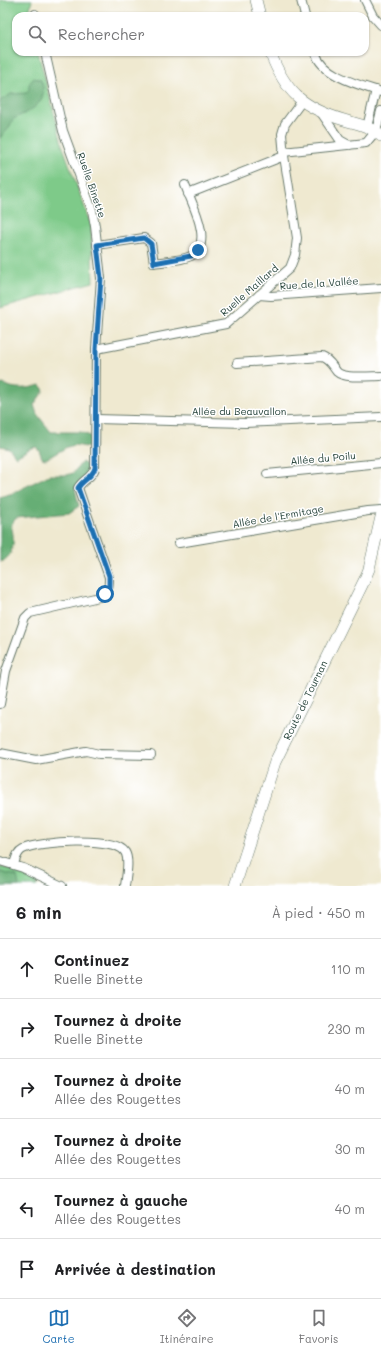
<!DOCTYPE html>
<html lang="fr">
<head>
<meta charset="utf-8">
<style>
	:root { --surface:#fff; --page:#f6f6f6; --text:#202124; --muted:#757577; --line:#e0e0e0; --accent:#1f6fb2 }
	body { margin:0; font-family:Mali,sans-serif; background:var(--page); color:var(--text) }
	.stop { position:absolute; width:12px; height:12px; margin:-9px; border:3px solid #1f6fb2; border-radius:50%; background:#fff }
	.stop.end { background:#1f6fb2; border-color:#fff; box-shadow:0 1px 4px #0008 }
	.list { margin:0; padding:0; list-style:none }
	h2 { display:flex; justify-content:space-between; align-items:center; height:52px; margin:0; padding:0 16px; font-size:17px }
	h2 small { font-size:13px; font-weight:400; color:var(--muted) }
	.list li { display:grid; grid-template-columns:26px 1fr auto; gap:12px; align-items:center; box-sizing:border-box; height:60px; padding:0 16px; border-top:1px solid var(--line) }
	.list b { display:block; font-size:15px; white-space:nowrap }
	.list p { margin:0; font-size:13px; white-space:nowrap; color:var(--muted) }
	.list em { font-size:13px; font-style:normal; color:var(--muted) }
	.icon { flex:none; width:22px; height:22px; fill:none; stroke:currentColor; stroke-width:2; stroke-linecap:round; stroke-linejoin:round }
	.map { position:relative; flex:none; width:381px; height:886px; overflow:hidden }
	.search { position:absolute; background:var(--surface); box-shadow:0 1px 3px #0004; left:12px; right:12px; top:12px; height:44px; display:flex; align-items:center; gap:10px; box-sizing:border-box; padding:0 14px; border-radius:12px; color:var(--muted); font-size:15px }
	.sheet { height:412px; background:var(--surface) }
	nav { display:flex; justify-content:space-around; align-items:center; box-sizing:border-box; height:56px; border-top:1px solid var(--line); background:var(--surface); font-size:11px; color:var(--muted) }
	nav a { display:grid; justify-items:center; gap:2px }
	nav .on { color:var(--accent) }
	.map>svg:first-child { display:block }
	.green { fill:#7eca89; stroke:#4e845e }
	.forest { fill:#66ae75; stroke:#427654 }
	.lines { fill:none; stroke-linecap:round; stroke-linejoin:round }
	.street-casing { stroke:#68796b; stroke-width:10 }
	.secondary-casing { stroke:#68796b; stroke-width:12 }
	.street { stroke:#fff; stroke-width:8 }
	.secondary { stroke:#fff; stroke-width:11 }
	.route { stroke:#1f6fb2; stroke-width:5 }
	.labels { text-anchor:middle; stroke-width:3; stroke-linejoin:round; paint-order:stroke }
	.street-label { font-size:10px; fill:#1f3d34; stroke:#fff }
</style>
</head>
<body>
<div class="map">
<svg width="381" height="886" viewBox="0 0 381 886">
	<rect width="100%" height="100%" fill="#fff"/>
	<filter id="ink" filterUnits="userSpaceOnUse"><feTurbulence type="fractalNoise" baseFrequency=".025" numOctaves="2"/><feDisplacementMap in="SourceGraphic" scale="8" xChannelSelector="R" yChannelSelector="G"/><feConvolveMatrix kernelMatrix="1 2 1 2 8 2 1 2 1" color-interpolation-filters="sRGB"/></filter>
	<filter id="wash" filterUnits="userSpaceOnUse"><feTurbulence type="fractalNoise" baseFrequency=".012" numOctaves="4" result="noise"/><feDisplacementMap in="SourceGraphic" scale="16" xChannelSelector="R" yChannelSelector="G"/><feGaussianBlur stdDeviation="0.9" result="paint"/><feColorMatrix in="noise" values="0 0 0 0 0 0 0 0 0 0 0 0 0 0 0 0 0 1.4 0 .05"/><feComposite in="paint" operator="in"/></filter>
	<g filter="url(#wash)">
		<rect width="100%" height="100%" fill="#efe9d0"/>
		<g class="green">
			<polygon points="0,0 32,0 28,16 16,16 16,52 38,52 63,147 91,225 93,282 0,308"/>
			<polygon points="0,867 14,870 37,881 37,886 0,886"/>
		</g>
		<g class="forest">
			<path d="M34 78 41 80C50 103 30 111 13 119L9 128 0 138V101L11 94 27 93 29 89V84Z"/>
			<path d="M3 384C15 390 28 389 40 385L44 390 34 405 37 414 51 432H81L90 436 93 444 92 448 75 445 67 447 46 459 42 458 39 450 36 447 31 448 16 457 9 448 0 446V385Z"/>
			<path d="M82 462 88 466 86 475 75 489 79 506 69 513 16 518 11 525C15 538 15 557 0 562V497L13 493 49 475H67L73 473Z"/>
			<polygon points="0,872 17,876 19,886 0,886"/>
		</g>
	</g>
	<g filter="url(#ink)">
		<g class="lines">
			<defs>
				<g id="street">
					<polyline points="301,0 305,16"/>
					<polyline points="365,0 373,16 381,25"/>
					<polyline points="35,14 36,16"/>
					<path d="M315 52C322 76 360 85 381 92"/>
					<polyline points="322,114 340,140 349,145"/>
					<polyline points="367,127 376,90"/>
					<polyline points="283,152 366,143 376,131 381,111"/>
					<polyline points="188,194 284,156"/>
					<path d="M97 245 144 238 151 243 154 263C166 261 180 261 191 256 215 244 191 202 185 185"/>
					<polyline points="259,295 271,296 381,288"/>
					<polyline points="96,349 226,324 290,268 295,255 297,238 284,156 282,134 285,124 302,101"/>
					<path d="M237 363 322 357C330 360 332 366 337 372 344 379 371 376 381 376"/>
					<polyline points="96,419 245,423 381,417"/>
					<polyline points="267,474 381,463"/>
					<polyline points="179,543 368,511 381,510"/>
					<path d="M0 704 6 671 25 618 30 613 99 597C109 593 109 587 109 577L78 488C83 479 92 478 95 468L96 349 101 278 95 226 92 210 63 131 45 52"/>
					<polyline points="0,753 36,760 86,751 99,754 151,755"/>
					<polyline points="0,861 23,868 62,886"/>
					<path d="M14 864C16 858 17 852 23 849 39 841 115 836 125 852 130 860 126 877 125 886"/>
				</g>
				<g id="secondary">
					<polyline points="256,0 260,16"/>
					<path d="M270 52C285 92 303 108 344 120 357 124 371 126 381 136"/>
					<polyline points="235,886 275,762 364,581 369,569 381,517"/>
				</g>
			</defs>
			<use href="#street" class="street-casing"/>
			<use href="#secondary" class="secondary-casing"/>
			<use href="#street" class="street"/>
			<use href="#secondary" class="secondary"/>
		</g>
	</g>
	<g class="lines" filter="url(#ink)">
		<path class="route" d="M105 594 109 588V576L78 488C83 479 92 478 95 468L96 349 101 278 97 245 144 238 151 244 154 263 191 256 198 250"/>
	</g>
	<g class="labels">
		<g class="street-label">
			<text transform="translate(92 185) rotate(71)" y="4">Ruelle Binette</text>
			<text transform="translate(319 283) rotate(-4)" y="4">Rue de la Vallée</text>
			<text transform="translate(249 290) rotate(-41)" y="4">Ruelle Maillard</text>
			<text x="239" y="415">Allée du Beauvallon</text>
			<text transform="translate(323 458) rotate(-5)" y="4">Allée du Poilu</text>
			<text transform="translate(278 516) rotate(-10)" y="4">Allée de l'Ermitage</text>
			<text transform="translate(305 700) rotate(-64)" y="4">Route de Tournan</text>
		</g>
	</g>
</svg>
<div class="stop" style="left:105px;top:594px"></div>
<div class="stop end" style="left:198px;top:250px"></div>
<div class="search"><svg class="icon" aria-label="search" viewBox="0 0 24 24"><circle cx="10" cy="10" r="6"/><path d="M15 15l6 6"/></svg>Rechercher</div>
</div>
<section class="sheet">
<h2>6 min<small>À pied · 450 m</small></h2>
<ul class="list">
<li><svg class="icon" aria-label="ahead" viewBox="0 0 24 24"><path d="M12 20V5M6 11l6-6 6 6"/></svg><div><b>Continuez</b><p>Ruelle Binette</p></div><em>110 m</em></li>
<li><svg class="icon" aria-label="right" viewBox="0 0 24 24"><path d="M7 20v-9h11M14 6l5 5-5 5"/></svg><div><b>Tournez à droite</b><p>Ruelle Binette</p></div><em>230 m</em></li>
<li><svg class="icon" aria-label="right" viewBox="0 0 24 24"><path d="M7 20v-9h11M14 6l5 5-5 5"/></svg><div><b>Tournez à droite</b><p>Allée des Rougettes</p></div><em>40 m</em></li>
<li><svg class="icon" aria-label="right" viewBox="0 0 24 24"><path d="M7 20v-9h11M14 6l5 5-5 5"/></svg><div><b>Tournez à droite</b><p>Allée des Rougettes</p></div><em>30 m</em></li>
<li><svg class="icon" aria-label="left" viewBox="0 0 24 24"><path d="M17 20v-9H6M10 6l-5 5 5 5"/></svg><div><b>Tournez à gauche</b><p>Allée des Rougettes</p></div><em>40 m</em></li>
<li><svg class="icon" aria-label="arrive" viewBox="0 0 24 24"><path d="M6 21V4h12l-3 4 3 4H6"/></svg><div><b>Arrivée à destination</b></div></li>
</ul>
</section>
<nav>
<a class="on"><svg class="icon" aria-label="map" viewBox="0 0 24 24"><path d="M3 6l6-2 6 2 6-2v14l-6 2-6-2-6 2zM9 4v14M15 6v14"/></svg>Carte</a>
<a><svg class="icon" aria-label="directions" viewBox="0 0 24 24"><path d="M12 3l9 9-9 9-9-9zM9 14v-3h6M13 9l2 2-2 2"/></svg>Itinéraire</a>
<a><svg class="icon" aria-label="saved" viewBox="0 0 24 24"><path d="M7 4h10v16l-5-4-5 4z"/></svg>Favoris</a>
</nav>
</body>
</html>
